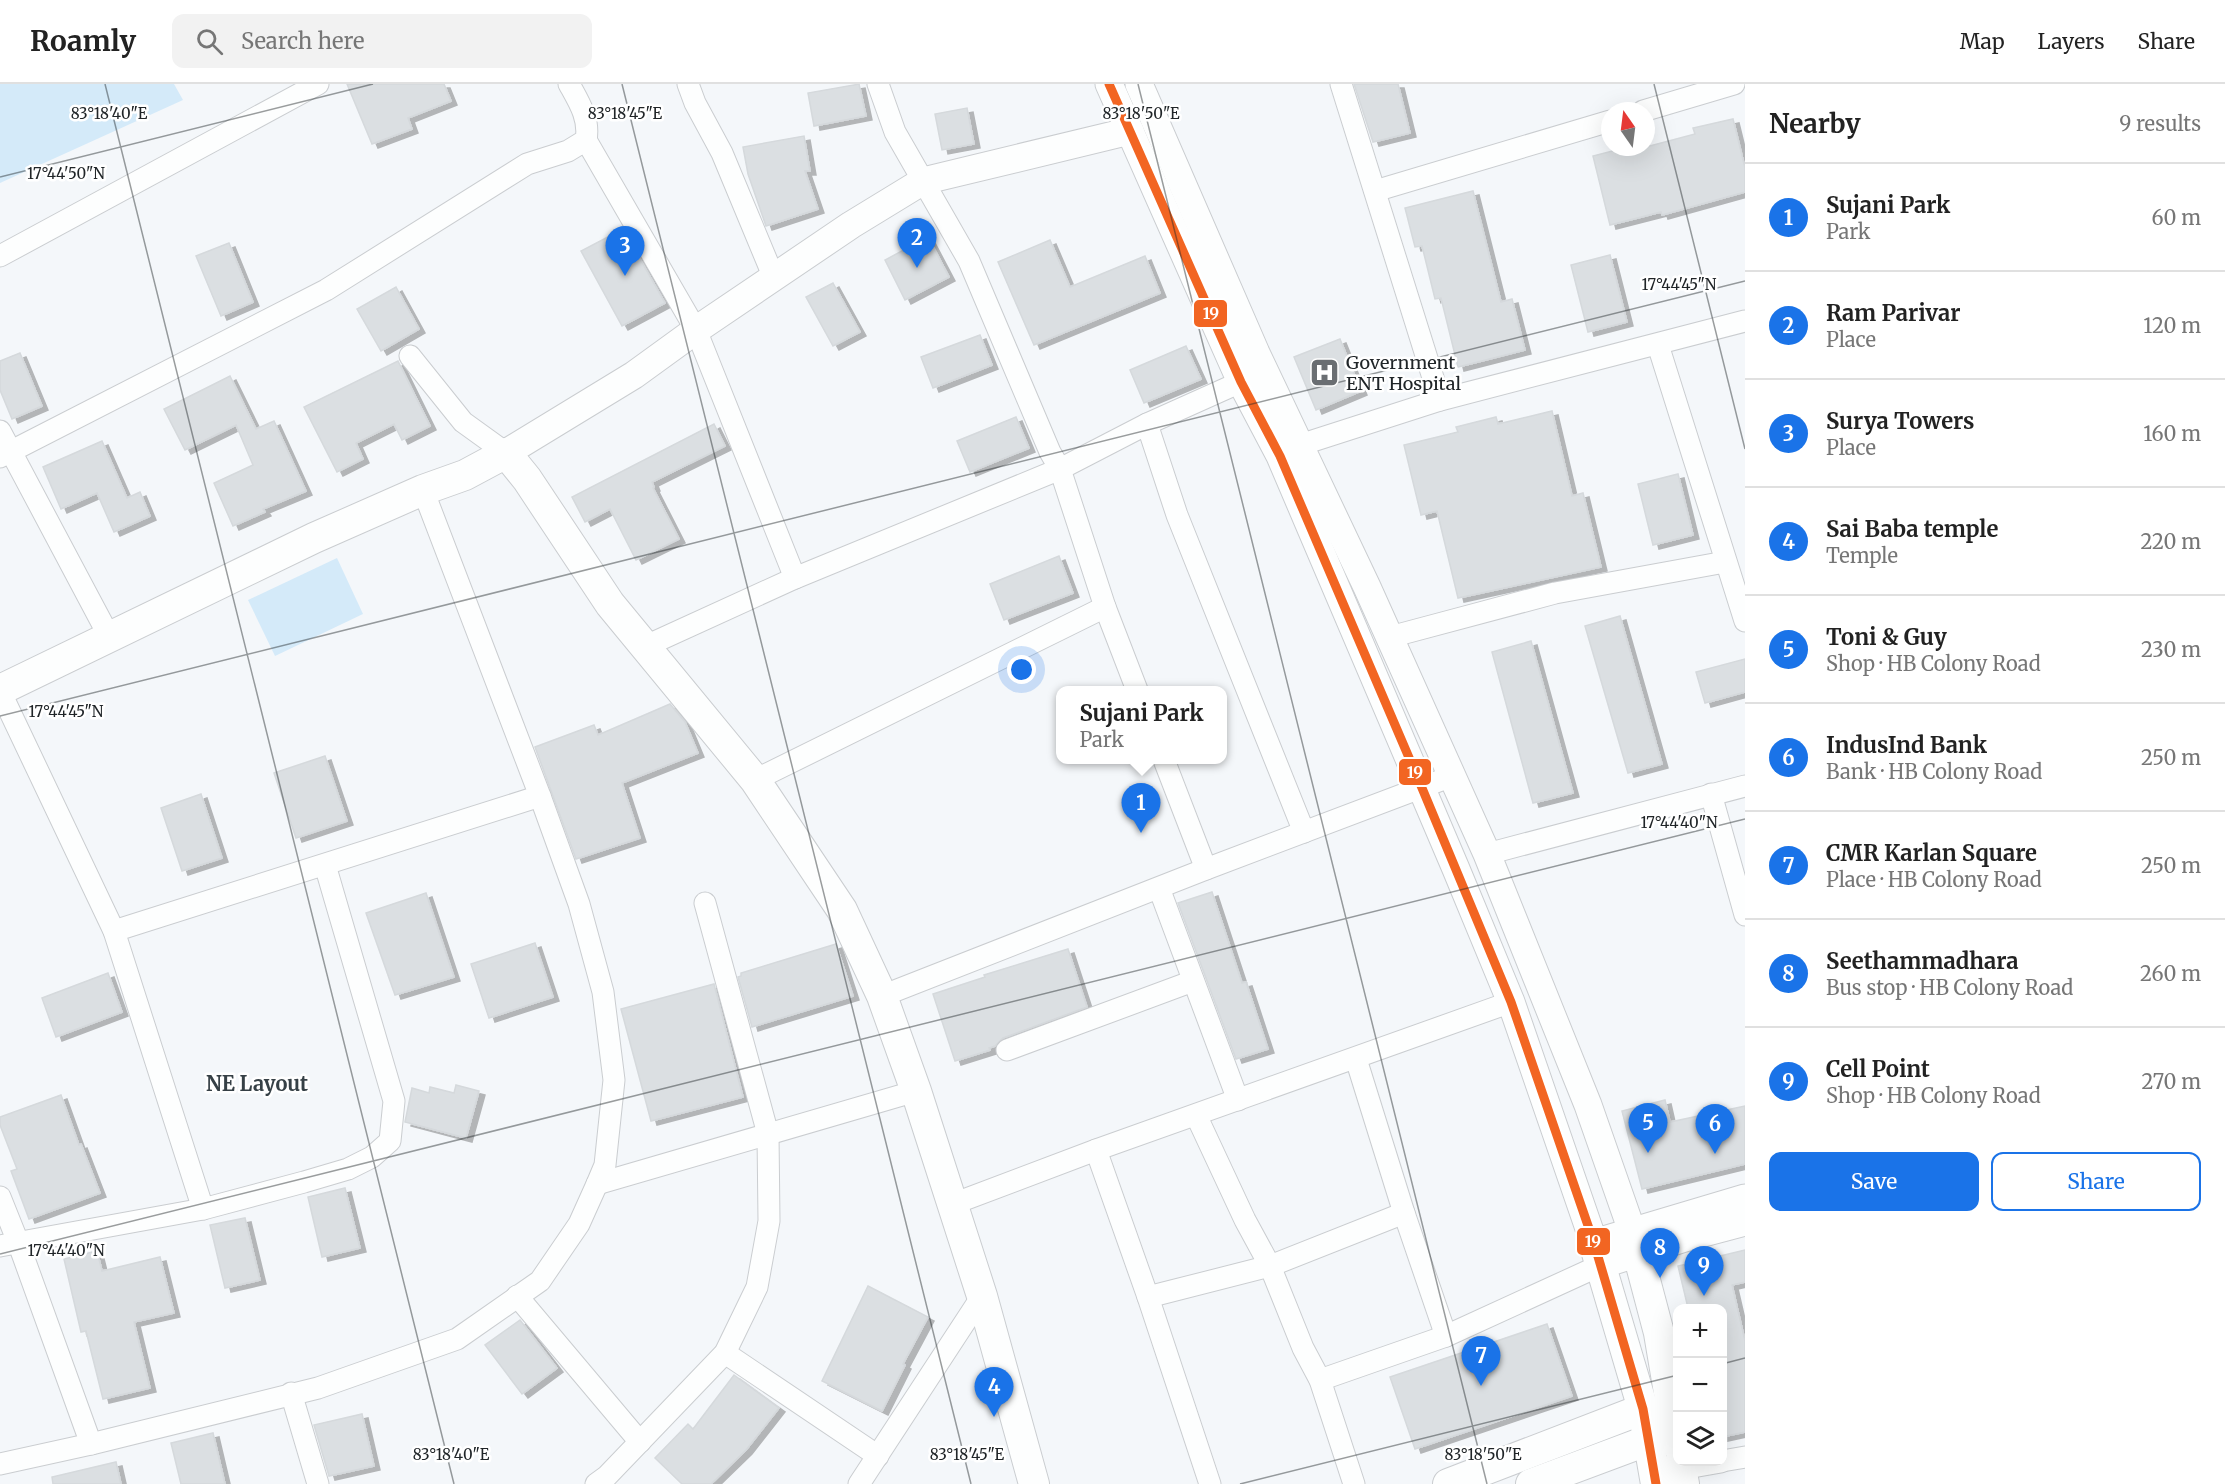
<!DOCTYPE html>
<html lang="en">
<head>
<meta charset="utf-8">
<style>
	:root { --surface:#fff; --page:#f2f2f2; --text:#222; --muted:#767676; --line:#e0e0e0; --accent:#1a73e8 }
	body { margin:0; font-family:Merriweather,serif; background:var(--page); color:var(--text) }
	.controls { position:absolute; right:18px; bottom:18px; display:grid; overflow:hidden; border-radius:12px; box-shadow:0 6px 24px #0002 }
	.controls button { width:54px; height:54px; display:grid; place-items:center; padding:0; border:0; border-bottom:2px solid var(--line); background:var(--surface); color:var(--text); font:30px sans-serif }
	.compass { position:absolute; left:1601px; top:18px; width:54px; height:54px; border-radius:50%; background:var(--surface); box-shadow:0 6px 24px #0002; rotate:346deg }
	.you { position:absolute; left:1022px; top:586px; width:21px; height:21px; margin:-15px; border:4px solid #fff; border-radius:50%; background:#1a73e8; box-shadow:0 0 0 9px #1a73e833 }
	.badge { display:grid; place-items:center; width:39px; height:39px; border-radius:50%; background:var(--accent); color:#fff; font-size:20px; font-weight:700 }
	.pin { position:absolute; translate:-50% -50px; filter:drop-shadow(0 2px 3px #0008) }
	.pin::after { content:''; position:absolute; top:32px; width:21px; height:18px; background:inherit; clip-path:polygon(0 0,100% 0,50% 100%) }
	.popup { position:absolute; left:1056px; top:602px; width:171px; height:78px; box-sizing:border-box; display:grid; place-content:center; border-radius:12px; background:var(--surface); filter:drop-shadow(0 2px 4px #0005); font-size:20px; white-space:nowrap; color:var(--muted) }
	.popup b { font-size:22px; color:var(--text) }
	.popup::after { content:''; position:absolute; left:50%; top:100%; margin-left:-12px; border:12px solid transparent; border-top-color:var(--surface) }
	.list { margin:0; padding:0; list-style:none }
	h2 { display:flex; justify-content:space-between; align-items:center; height:78px; margin:0; padding:0 24px; font-size:26px }
	h2 small { font-size:20px; font-weight:400; color:var(--muted) }
	.list li { display:grid; grid-template-columns:39px 1fr auto; gap:18px; align-items:center; box-sizing:border-box; height:108px; padding:0 24px; border-top:2px solid var(--line) }
	.list b { display:block; font-size:22px; white-space:nowrap }
	.list p { margin:0; font-size:20px; white-space:nowrap; color:var(--muted) }
	.list em { font-size:20px; font-style:normal; color:var(--muted) }
	.actions { display:flex; gap:12px; padding:18px 24px }
	.actions a { flex:1; padding:14px 0; border:2px solid var(--accent); border-radius:12px; text-align:center; font-size:21px; color:var(--accent) }
	.actions .main { background:var(--accent); color:#fff }
	.icon { flex:none; width:33px; height:33px; fill:none; stroke:currentColor; stroke-width:2; stroke-linecap:round; stroke-linejoin:round }
	.map { position:relative; flex:none; width:1745px; height:1400px; overflow:hidden }
	header { display:flex; align-items:center; gap:36px; box-sizing:border-box; height:84px; padding:0 30px; background:var(--surface); border-bottom:2px solid var(--line) }
	header strong { font-size:28px }
	nav { display:flex; gap:33px; margin-inline-start:auto; font-size:21px }
	.search { width:420px; height:54px; background:var(--page); display:flex; align-items:center; gap:15px; box-sizing:border-box; padding:0 21px; border-radius:12px; color:var(--muted); font-size:22px }
	main { display:flex }
	aside { flex:1; background:var(--surface) }
	.map>svg:first-child { display:block }
	.green { fill:#d4eaf9 }
	.building { fill:#dbdfe2; stroke:#d5d9dc; stroke-width:1.5; filter:url(#shadow) }
	.lines { fill:none; stroke-linecap:round; stroke-linejoin:round }
	.minor-casing { stroke:#cacdd0; stroke-width:23 }
	.tertiary-casing { stroke:#cacdd0; stroke-width:29 }
	.secondary-casing { stroke:#cacdd0; stroke-width:32 }
	.minor { stroke:#fdfefe; stroke-width:21 }
	.tertiary { stroke:#fdfefe; stroke-width:27 }
	.secondary { stroke:#fdfefe; stroke-width:30 }
	.bus-1-casing { stroke:#fff; stroke-width:14 }
	.bus-1 { stroke:#f26522; stroke-width:9 }
	.ticks { fill:none; stroke:#202528; stroke-width:1.5; stroke-opacity:0.45 }
	.labels { text-anchor:middle; stroke-width:5; stroke-linejoin:round; paint-order:stroke }
	.poi-label { font-size:18px; fill:#202528; stroke:#fff; text-anchor:start }
	.neighbourhood-label { font-size:20px; font-weight:bold; fill:#364046; stroke:#fff }
	.ticks-label { font-size:15px; text-anchor:middle; fill:#202528; stroke:#fff; stroke-width:5; stroke-linejoin:round; paint-order:stroke }
	.line-badge { stroke:#fff; stroke-width:2 }
	.badge-label { font-size:16px; text-anchor:middle; font-weight:bold; fill:#fff }
</style>
</head>
<body>
<header>
<strong>Roamly</strong>
<div class="search"><svg class="icon" aria-label="search" viewBox="0 0 24 24"><circle cx="10" cy="10" r="6"/><path d="M15 15l6 6"/></svg>Search here</div>
<nav><a>Map</a><a>Layers</a><a>Share</a></nav>
</header>
<main>
<div class="map">
<svg width="1745" height="1400" viewBox="0 0 1745 1400">
	<defs>
		<filter id="shadow"><feDropShadow dx="6" dy="4" stdDeviation="0" flood-color="#0004"/></filter>
	</defs>
	<rect width="100%" height="100%" fill="#f4f7fa"/>
	<g class="green">
		<polygon points="0,0 174,0 183,16 0,99"/>
		<polygon points="337,474 363,530 275,572 248,516"/>
	</g>
	<g class="building">
		<polygon points="347,0 444,0 451,17 408,34 412,45 372,60"/>
		<polygon points="859,0 866,32 814,42 808,9"/>
		<polygon points="1354,0 1398,0 1410,49 1373,58"/>
		<polygon points="967,24 974,60 942,66 935,30"/>
		<polygon points="1733,35 1745,84 1745,108 1662,131 1661,128 1610,141 1593,72 1628,63 1646,63 1695,50 1693,44"/>
		<polygon points="804,52 810,87 805,87 818,125 766,142 748,90 743,63"/>
		<polygon points="1473,107 1501,218 1512,215 1525,266 1458,283 1441,214 1435,215 1422,162 1415,163 1405,124"/>
		<polygon points="623,145 665,219 622,242 581,167"/>
		<polygon points="928,153 949,193 905,216 885,176"/>
		<polygon points="1050,156 1070,203 1145,172 1160,209 1034,261 998,178"/>
		<polygon points="229,159 253,218 221,232 196,172"/>
		<polygon points="1610,171 1627,238 1588,248 1571,181"/>
		<polygon points="833,199 860,248 833,262 806,213"/>
		<polygon points="396,203 419,245 381,267 357,225"/>
		<polygon points="980,251 992,281 933,304 921,273"/>
		<polygon points="1340,255 1361,307 1316,326 1294,273"/>
		<polygon points="1186,262 1201,295 1144,319 1130,286"/>
		<polygon points="20,269 42,322 12,335 0,306 0,277"/>
		<polygon points="398,277 430,342 402,356 394,340 356,359 363,375 337,388 304,323"/>
		<polygon points="230,292 256,345 274,337 306,407 263,425 265,428 233,442 214,399 253,381 236,341 185,366 164,325"/>
		<polygon points="1552,327 1572,412 1583,409 1601,483 1458,514 1437,427 1421,431 1404,361 1458,348 1456,343 1496,333 1498,340"/>
		<polygon points="1016,333 1029,364 970,388 957,357"/>
		<polygon points="714,340 725,362 652,398 654,403 653,404 679,455 636,476 610,425 585,438 572,413"/>
		<polygon points="102,357 127,414 140,408 150,432 114,448 97,409 61,425 43,383"/>
		<polygon points="1678,390 1693,451 1653,461 1638,400"/>
		<polygon points="1059,472 1073,509 1004,536 990,500"/>
		<polygon points="1620,532 1662,680 1628,689 1585,542"/>
		<polygon points="1531,557 1573,709 1533,719 1492,568"/>
		<polygon points="1745,575 1745,608 1705,619 1696,588"/>
		<polygon points="670,620 685,638 698,669 622,699 640,754 576,775 535,663 594,641 598,651"/>
		<polygon points="325,672 347,737 296,754 274,689"/>
		<polygon points="201,710 222,774 182,787 161,724"/>
		<polygon points="1212,808 1242,899 1246,898 1268,965 1236,975 1178,819"/>
		<polygon points="426,809 454,893 395,911 366,829"/>
		<polygon points="535,859 553,913 489,934 471,880"/>
		<polygon points="836,860 853,912 752,943 738,893 741,892 741,889"/>
		<polygon points="1068,865 1087,923 1003,954 995,962 989,964 990,966 955,977 933,910 985,893 984,891"/>
		<polygon points="108,889 122,928 56,953 42,914"/>
		<polygon points="714,900 743,1013 651,1037 621,925"/>
		<polygon points="456,1001 479,1007 466,1054 405,1038 412,1004 429,1009 430,1003 454,1009"/>
		<polygon points="61,1011 79,1061 81,1060 100,1109 29,1135 11,1087 17,1085 0,1041 0,1033"/>
		<polygon points="1665,1016 1670,1038 1745,1022 1745,1080 1642,1105 1622,1027"/>
		<polygon points="345,1104 360,1164 322,1173 308,1113"/>
		<polygon points="245,1134 260,1196 225,1204 210,1141"/>
		<polygon points="1745,1166 1745,1198 1732,1201 1745,1257 1745,1348 1722,1353 1722,1224 1688,1224 1678,1182"/>
		<polygon points="97,1167 102,1187 160,1173 174,1229 134,1238 150,1304 103,1315 86,1247 81,1248 64,1175"/>
		<polygon points="868,1202 928,1233 903,1280 905,1281 882,1327 822,1297"/>
		<polygon points="520,1236 557,1284 522,1310 485,1261"/>
		<polygon points="1547,1240 1572,1312 1415,1365 1390,1293"/>
		<polygon points="734,1291 779,1324 746,1366 711,1400 682,1400 655,1374 688,1340 693,1345"/>
		<polygon points="362,1330 374,1382 329,1392 314,1341"/>
		<polygon points="213,1349 225,1400 181,1400 171,1359"/>
		<polygon points="116,1378 121,1400 53,1400 52,1393"/>
	</g>
	<g class="lines">
		<defs>
			<g id="minor">
				<polyline points="688,0 695,19 722,69 774,194"/>
				<polyline points="878,0 895,48 969,177 1050,368 1060,385 1105,523 1137,606"/>
				<polyline points="1341,0 1440,316"/>
				<polyline points="1643,27 1734,0"/>
				<polyline points="586,56 696,246 795,494"/>
				<polyline points="1375,107 1610,37"/>
				<polyline points="0,172 318,0"/>
				<polyline points="1658,261 1745,537"/>
				<polyline points="410,272 463,338 506,369"/>
				<polyline points="1147,340 1177,431 1304,748"/>
				<polyline points="0,347 110,554"/>
				<polyline points="1287,368 1300,361 1440,316 1745,237"/>
				<path d="M0 373 326 206 527 80 568 67 586 56C590 35 579 18 569 0"/>
				<polyline points="1390,553 1555,509 1725,478"/>
				<polyline points="646,562 795,494 1060,385 1147,340 1254,292"/>
				<polyline points="0,607 114,847 203,1125"/>
				<polyline points="1164,676 1206,785"/>
				<polyline points="755,696 1105,523"/>
				<polyline points="1711,710 1745,831"/>
				<polyline points="1487,770 1745,702"/>
				<polyline points="1159,804 1238,1016"/>
				<polyline points="114,847 540,712"/>
				<polyline points="882,912 1206,785 1452,692"/>
				<polyline points="1007,966 1193,897"/>
				<polyline points="1356,975 1404,1129 1446,1252"/>
				<polyline points="1196,1031 1245,1136 1270,1182 1303,1264 1320,1296 1354,1400"/>
				<polyline points="1096,1066 1148,1213 1210,1400"/>
				<polyline points="597,1100 916,1007"/>
				<polyline points="0,1113 18,1158 91,1360"/>
				<polyline points="953,1120 1096,1066 1511,918"/>
				<polyline points="0,1162 203,1125 304,1098 348,1085 372,1073 390,1057 394,1017 325,781"/>
				<polyline points="517,1212 640,1358"/>
				<polyline points="1148,1213 1270,1182 1404,1129"/>
				<polyline points="725,1269 878,1372"/>
				<polyline points="1320,1296 1446,1252 1601,1181"/>
				<polyline points="291,1309 318,1400"/>
				<polyline points="1722,1377 1745,1373"/>
				<polyline points="0,1380 91,1360 318,1304 457,1255 540,1197 579,1140 597,1100 605,1081 614,996 603,908 579,820 540,712 423,406"/>
				<polyline points="1681,1385 1721,1378"/>
				<polyline points="596,1400 607,1392 725,1269 757,1203 769,1137 768,1050 705,819"/>
				<polyline points="859,1400 982,1212"/>
			</g>
			<g id="tertiary">
				<polyline points="1109,0 1241,298 1280,372 1456,785 1511,918 1594,1159 1745,1114"/>
				<polyline points="1139,0 1256,269 1367,503 1487,770 1588,1021 1632,1147"/>
				<polyline points="506,369 634,291 696,246 851,141 923,97 1130,47"/>
				<polyline points="1601,1181 1685,1154 1745,1138"/>
			</g>
			<g id="secondary">
				<polyline points="0,606 314,454 423,406 465,391 506,369 527,395 610,520 755,696 842,826 882,912 916,1007 982,1212 1034,1400"/>
				<polyline points="1632,1147 1659,1249 1678,1362"/>
				<polyline points="1594,1159 1643,1325 1656,1400"/>
				<polyline points="1680,1378 1684,1400"/>
				<polyline points="1448,1400 1643,1325"/>
				<polyline points="1531,1400 1649,1356"/>
			</g>
		</defs>
		<use href="#minor" class="minor-casing"/>
		<use href="#tertiary" class="tertiary-casing"/>
		<use href="#secondary" class="secondary-casing"/>
		<use href="#minor" class="minor"/>
		<use href="#tertiary" class="tertiary"/>
		<use href="#secondary" class="secondary"/>
		<defs>
			<polyline id="bus-1" points="1109,0 1241,298 1280,372 1422,704 1511,918 1594,1159 1643,1325 1656,1400"/>
		</defs>
		<use href="#bus-1" class="bus-1-casing"/>
		<use href="#bus-1" class="bus-1"/>
	</g>
	<path class="ticks" d="M105 0 454 1400M622 0 971 1400M1138 0 1487 1400M1654 0 1745 365M0 93 373 0M0 632 1745 197M0 1170 1745 735M1722 1280 1745 1274M1240 1400 1678 1291"/>
	<defs>
		<symbol id="hospital-square" viewBox="-11 -11 22 22"><rect x="-9" y="-9" width="18" height="18" rx="4" fill="#6a6e72" stroke="#fff"/><path d="M-5-5h3v3.5h4V-5h3V5h-3V1.5h-4V5h-3Z" fill="#fff"/></symbol>
	</defs>
	<g fill-rule="evenodd">
		<use href="#hospital-square" x="1308" y="272" width="33" height="33"/>
	</g>
	<g class="labels">
		<g class="poi-label">
			<text x="1346" y="285">Government<tspan x="1346" dy="21">ENT Hospital</tspan></text>
		</g>
		<g class="neighbourhood-label">
			<text x="257" y="1007">NE Layout</text>
		</g>
	</g>
	<g class="ticks-label">
		<text x="109" y="35">83°18'40"E</text>
		<text x="625" y="35">83°18'45"E</text>
		<text x="1141" y="35">83°18'50"E</text>
		<text x="66" y="95">17°44'50"N</text>
		<text x="1679" y="206">17°44'45"N</text>
		<text x="66" y="633">17°44'45"N</text>
		<text x="1679" y="744">17°44'40"N</text>
		<text x="66" y="1172">17°44'40"N</text>
		<text x="451" y="1376">83°18'40"E</text>
		<text x="967" y="1376">83°18'45"E</text>
		<text x="1483" y="1376">83°18'50"E</text>
	</g>
	<g class="line-badge">
		<rect x="1193" y="215" width="35" height="29" rx="6" fill="#f26522"/>
		<rect x="1398" y="674" width="34" height="28" rx="6" fill="#f26522"/>
		<rect x="1576" y="1143" width="35" height="29" rx="6" fill="#f26522"/>
	</g>
	<g class="badge-label">
		<text x="1211" y="235">19</text>
		<text x="1415" y="694">19</text>
		<text x="1593" y="1163">19</text>
	</g>
</svg>
<div class="controls">
<button>+</button>
<button>−</button>
<button><svg class="icon" aria-label="layers" viewBox="0 0 24 24"><path d="M12 4l9 5-9 5-9-5zM3 14l9 5 9-5"/></svg></button>
</div>
<svg class="compass" viewBox="-18 -18 36 36"><path d="M0-13l5 13h-10z" fill="#e53935"/><path d="M0 13l5-13h-10z" fill="#767676"/></svg>
<div class="you"></div>
<div class="pin badge" style="left:1141px;top:749px">1</div>
<div class="popup"><b>Sujani Park</b>Park</div>
<div class="pin badge" style="left:917px;top:184px">2</div>
<div class="pin badge" style="left:625px;top:192px">3</div>
<div class="pin badge" style="left:994px;top:1333px">4</div>
<div class="pin badge" style="left:1648px;top:1069px">5</div>
<div class="pin badge" style="left:1715px;top:1070px">6</div>
<div class="pin badge" style="left:1481px;top:1302px">7</div>
<div class="pin badge" style="left:1660px;top:1194px">8</div>
<div class="pin badge" style="left:1704px;top:1212px">9</div>
</div>
<aside>
<h2>Nearby<small>9 results</small></h2>
<ul class="list">
<li><span class="badge">1</span><div><b>Sujani Park</b><p>Park</p></div><em>60 m</em></li>
<li><span class="badge">2</span><div><b>Ram Parivar</b><p>Place</p></div><em>120 m</em></li>
<li><span class="badge">3</span><div><b>Surya Towers</b><p>Place</p></div><em>160 m</em></li>
<li><span class="badge">4</span><div><b>Sai Baba temple</b><p>Temple</p></div><em>220 m</em></li>
<li><span class="badge">5</span><div><b>Toni &amp; Guy</b><p>Shop · HB Colony Road</p></div><em>230 m</em></li>
<li><span class="badge">6</span><div><b>IndusInd Bank</b><p>Bank · HB Colony Road</p></div><em>250 m</em></li>
<li><span class="badge">7</span><div><b>CMR Karlan Square</b><p>Place · HB Colony Road</p></div><em>250 m</em></li>
<li><span class="badge">8</span><div><b>Seethammadhara</b><p>Bus stop · HB Colony Road</p></div><em>260 m</em></li>
<li><span class="badge">9</span><div><b>Cell Point</b><p>Shop · HB Colony Road</p></div><em>270 m</em></li>
</ul>
<div class="actions"><a class="main">Save</a><a>Share</a></div>
</aside>
</main>
</body>
</html>
